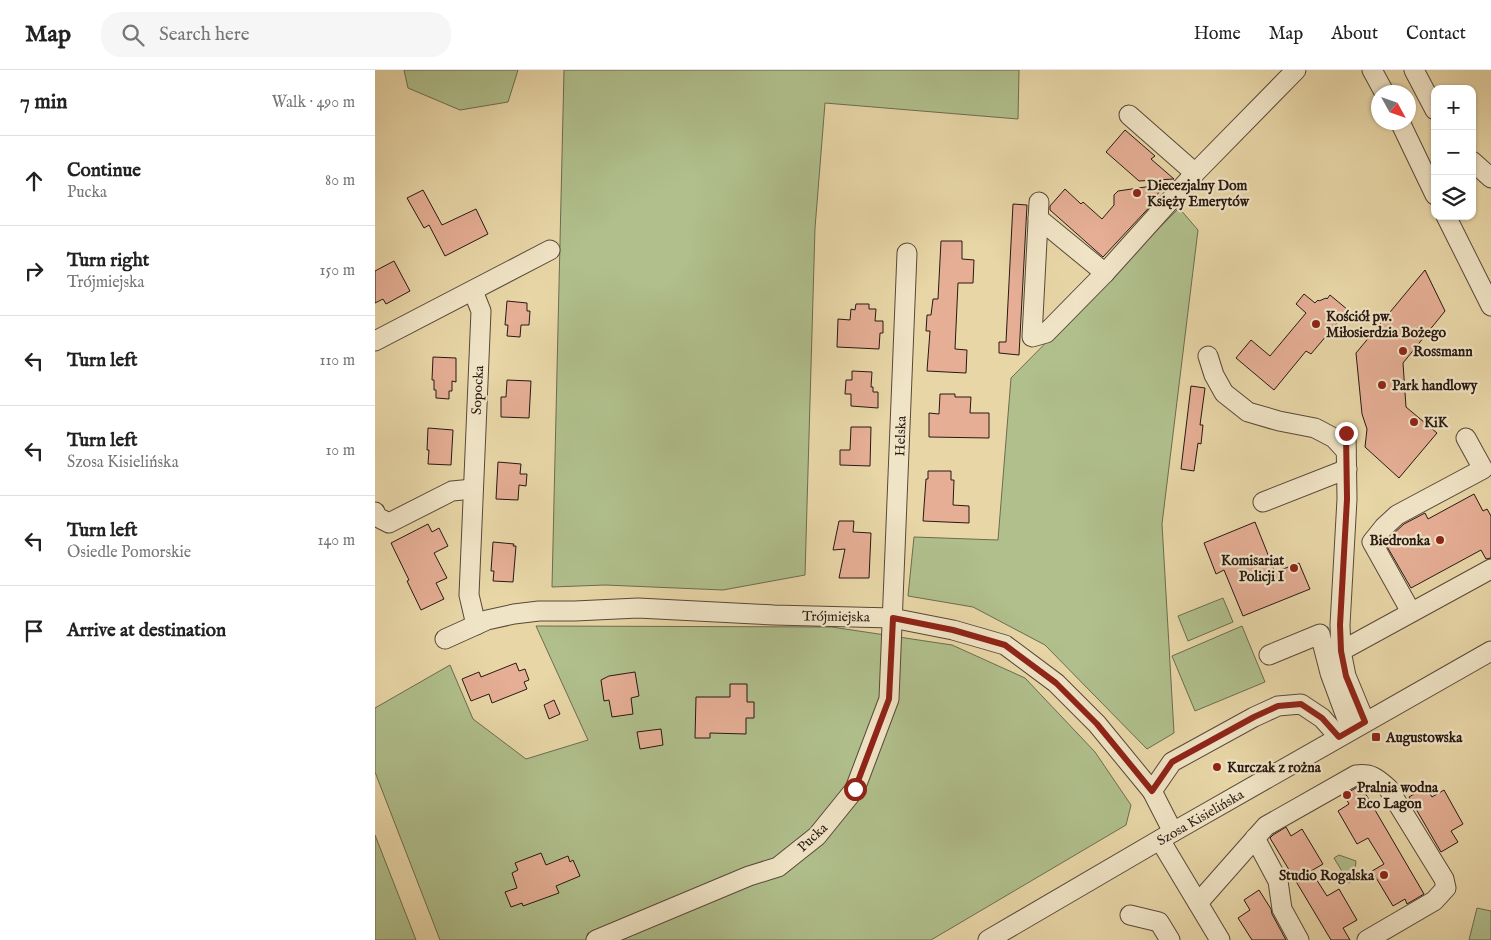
<!DOCTYPE html>
<html lang="en">
<head>
<meta charset="utf-8">
<style>
	:root { --surface:#fff; --page:#f6f6f6; --text:#222; --muted:#767676; --line:#e0e0e0 }
	body { margin:0; font-family:"IM FELL English",serif; background:var(--page); color:var(--text) }
	.controls { position:absolute; right:15px; top:15px; display:grid; overflow:hidden; border-radius:10px; box-shadow:0 1px 4px #0004 }
	.controls button { width:45px; height:45px; display:grid; place-items:center; padding:0; border:0; border-bottom:1px solid var(--line); background:var(--surface); color:var(--text); font:25px sans-serif }
	.compass { position:absolute; left:996px; top:15px; width:45px; height:45px; border-radius:50%; background:var(--surface); box-shadow:0 1px 4px #0004; rotate:130deg }
	.stop { position:absolute; width:15px; height:15px; margin:-11px; border:4px solid #8f2418; border-radius:50%; background:#fff }
	.stop.end { background:#8f2418; border-color:#fff; box-shadow:0 1px 5px #0008 }
	.list { margin:0; padding:0; list-style:none }
	h2 { display:flex; justify-content:space-between; align-items:center; height:65px; margin:0; padding:0 20px; font-size:21px }
	h2 small { font-size:16px; font-weight:400; color:var(--muted) }
	.list li { display:grid; grid-template-columns:32px 1fr auto; gap:15px; align-items:center; box-sizing:border-box; height:90px; padding:0 20px; border-top:1px solid var(--line) }
	.list b { display:block; font-size:19px; white-space:nowrap }
	.list p { margin:0; font-size:16px; white-space:nowrap; color:var(--muted) }
	.list em { font-size:16px; font-style:normal; color:var(--muted) }
	.icon { flex:none; width:28px; height:28px; fill:none; stroke:currentColor; stroke-width:2; stroke-linecap:round; stroke-linejoin:round }
	.map { position:relative; flex:none; width:1116px; height:870px; overflow:hidden }
	header { display:flex; align-items:center; gap:30px; box-sizing:border-box; height:70px; padding:0 25px; background:var(--surface); border-bottom:1px solid var(--line) }
	header strong { font-size:24px }
	nav { display:flex; gap:28px; margin-inline-start:auto; font-size:18px }
	.search { width:350px; height:45px; background:var(--page); display:flex; align-items:center; gap:12px; box-sizing:border-box; padding:0 18px; border-radius:20px; color:var(--muted); font-size:19px }
	main { display:flex }
	aside { flex:1; background:var(--surface) }
	.map>svg:first-child { display:block }
	.green { fill:#b0bf8c; stroke:#6c6c50 }
	.building { fill:#e5ae95; stroke:#281913 }
	.lines { fill:none; stroke-linecap:round; stroke-linejoin:round }
	.minor-casing { stroke:#584838; stroke-width:21 }
	.minor { stroke:#f0e4c6; stroke-width:19 }
	.route { stroke:#8f2418; stroke-width:6 }
	.poi-dot { fill:#8f2418; stroke:#f0e4c6; stroke-width:2 }
	.labels { text-anchor:middle; stroke-width:4.5; stroke-linejoin:round; paint-order:stroke }
	.poi-label { font-size:14px; font-weight:bold; fill:#281913; stroke:#f0e4c6; text-anchor:start }
	.street-label { font-size:14px; fill:#281913; stroke:#f0e4c6 }
</style>
</head>
<body>
<header>
<strong>Map</strong>
<div class="search"><svg class="icon" aria-label="search" viewBox="0 0 24 24"><circle cx="10" cy="10" r="6"/><path d="M15 15l6 6"/></svg>Search here</div>
<nav><a>Home</a><a>Map</a><a>About</a><a>Contact</a></nav>
</header>
<main>
<aside>
<h2>7 min<small>Walk · 490 m</small></h2>
<ul class="list">
<li><svg class="icon" aria-label="ahead" viewBox="0 0 24 24"><path d="M12 20V5M6 11l6-6 6 6"/></svg><div><b>Continue</b><p>Pucka</p></div><em>80 m</em></li>
<li><svg class="icon" aria-label="right" viewBox="0 0 24 24"><path d="M7 20v-9h11M14 6l5 5-5 5"/></svg><div><b>Turn right</b><p>Trójmiejska</p></div><em>150 m</em></li>
<li><svg class="icon" aria-label="left" viewBox="0 0 24 24"><path d="M17 20v-9H6M10 6l-5 5 5 5"/></svg><div><b>Turn left</b></div><em>110 m</em></li>
<li><svg class="icon" aria-label="left" viewBox="0 0 24 24"><path d="M17 20v-9H6M10 6l-5 5 5 5"/></svg><div><b>Turn left</b><p>Szosa Kisielińska</p></div><em>10 m</em></li>
<li><svg class="icon" aria-label="left" viewBox="0 0 24 24"><path d="M17 20v-9H6M10 6l-5 5 5 5"/></svg><div><b>Turn left</b><p>Osiedle Pomorskie</p></div><em>140 m</em></li>
<li><svg class="icon" aria-label="arrive" viewBox="0 0 24 24"><path d="M6 21V4h12l-3 4 3 4H6"/></svg><div><b>Arrive at destination</b></div></li>
</ul>
</aside>
<div class="map">
<svg width="1116" height="870" viewBox="0 0 1116 870">
	<rect width="100%" height="100%" fill="#e8d6a7"/>
	<filter id="stains"><feTurbulence type="fractalNoise" baseFrequency=".004" numOctaves="4"/><feColorMatrix values="0 0 0 0 .2 0 0 0 0 .09 0 0 0 0 .02 0 0 0 .5 -.17"/></filter>
	<radialGradient id="worn" r=".72"><stop offset=".6" stop-color="#630" stop-opacity="0"/><stop offset="1" stop-color="#630" stop-opacity=".3"/></radialGradient>
	<g class="green">
		<polygon points="29,0 143,0 133,32 85,40 33,18"/>
		<polygon points="189,0 644,0 643,49 450,33 440,158 430,505 348,520 230,515 177,517"/>
		<polygon points="804,138 823,160 787,454 799,663 772,679 670,575 598,537 533,526 539,467 623,470 636,308"/>
		<polygon points="848,528 858,552 813,571 803,546"/>
		<polygon points="161,556 457,557 577,575 650,608 720,682 756,735 751,755 556,870 65,870 0,702 0,638 75,595 98,649 151,689 213,670"/>
		<polygon points="867,556 890,612 820,641 797,586"/>
		<polygon points="0,765 41,870 0,870"/>
		<polygon points="964,785 981,791 979,810 974,813 959,788"/>
		<polygon points="1102,838 1116,841 1116,870 1094,870"/>
	</g>
	<g class="building">
		<polygon points="750,60 780,86 776,89 799,109 764,111 731,82"/>
		<polygon points="791,114 780,127 782,129 728,187 675,140 675,136 690,119 706,134 708,132 727,149 739,135 739,125 743,121"/>
		<polygon points="48,120 67,155 101,139 113,164 70,186 54,155 49,158 32,128"/>
		<polygon points="638,134 652,135 644,285 624,283 624,272 631,272"/>
		<polygon points="566,171 587,171 587,189 599,190 598,213 583,213 580,279 592,280 591,303 552,301 555,261 551,261 552,245 556,245 558,229 563,229"/>
		<polygon points="19,191 35,221 11,234 8,229 0,233 0,201"/>
		<polygon points="1050,200 1070,241 1028,293 1031,337 1062,363 1024,408 990,377 992,359 987,344 981,283"/>
		<polygon points="929,224 940,233 943,230 944,231 951,228 952,229 955,225 973,240 936,284 931,281 899,320 861,288 876,270 895,286 931,243 921,234"/>
		<polygon points="132,231 152,233 152,241 155,241 154,255 146,255 145,267 132,266 133,255 130,255"/>
		<polygon points="481,234 494,234 494,239 501,239 500,251 508,251 508,263 505,263 504,279 462,277 463,249 475,250 476,239 480,240"/>
		<polygon points="58,287 81,288 81,312 77,311 77,321 74,321 74,329 61,328 61,320 59,320 59,310 57,310"/>
		<polygon points="477,301 497,302 496,317 498,317 498,322 503,322 503,338 476,336 476,324 470,324 471,310 477,310"/>
		<polygon points="132,310 156,311 154,348 126,347 126,327 131,327"/>
		<polygon points="816,316 830,318 825,355 828,355 826,374 823,373 819,401 806,399"/>
		<polygon points="565,324 580,324 580,327 596,327 595,343 614,343 614,368 554,367 554,343 564,344"/>
		<polygon points="476,357 496,357 495,396 465,395 465,380 475,380"/>
		<polygon points="53,358 78,360 76,395 53,394 54,380 52,380"/>
		<polygon points="123,392 146,394 145,404 152,404 151,416 144,415 143,430 121,429"/>
		<polygon points="553,401 576,401 576,410 579,410 578,435 594,436 594,453 548,451 551,409 553,409"/>
		<polygon points="1099,424 1108,441 1112,439 1116,446 1116,488 1111,489 1106,480 1036,518 1010,473 1019,467 1017,465 1029,454 1050,443 1053,449"/>
		<polygon points="464,451 479,451 478,462 496,463 494,508 464,508 470,479 458,480"/>
		<polygon points="880,452 900,502 924,493 935,519 868,546 849,500 841,504 829,473"/>
		<polygon points="53,454 57,462 64,458 73,476 59,483 72,508 61,513 69,529 46,540 32,511 34,510 16,473"/>
		<polygon points="118,472 139,474 138,476 141,476 138,512 118,511 119,501 116,501"/>
		<polygon points="141,593 144,601 150,599 154,610 149,612 152,619 117,633 114,624 96,631 87,609 104,602 106,607"/>
		<polygon points="260,602 264,626 256,628 258,644 237,647 234,630 229,631 226,610 234,606"/>
		<polygon points="355,614 372,614 372,632 379,632 379,648 371,648 371,664 335,663 335,668 320,668 321,627 355,627"/>
		<polygon points="179,630 185,644 174,649 169,635"/>
		<polygon points="286,659 288,675 265,679 262,662"/>
		<polygon points="984,716 986,716 1049,824 1032,834 1030,829 1018,836 997,801 1009,794 993,768 982,774 963,741 974,734 969,725"/>
		<polygon points="1051,717 1057,727 1069,720 1088,754 1076,761 1083,772 1066,782 1034,727"/>
		<polygon points="911,757 916,766 927,759 948,794 936,801 952,826 964,819 982,850 968,858 975,870 956,870 895,768 898,765"/>
		<polygon points="166,783 171,795 193,786 195,792 198,790 205,806 181,816 184,823 148,836 147,833 136,837 130,822 142,818 137,803 143,800 140,793"/>
		<polygon points="884,820 896,839 897,844 911,870 877,870 863,848 875,840 869,830"/>
	</g>
	<g class="lines">
		<defs>
			<g id="minor">
				<polyline points="997,0 1009,22"/>
				<polyline points="1039,0 1060,40"/>
				<polyline points="754,45 820,103"/>
				<polyline points="1025,52 1060,125"/>
				<polyline points="1097,91 1116,108"/>
				<polyline points="664,132 657,267 671,263 730,203 820,103 921,0"/>
				<polyline points="1071,146 1116,236"/>
				<polyline points="663,148 730,203"/>
				<polyline points="98,221 106,241 94,525 101,555"/>
				<polyline points="0,271 175,180"/>
				<polyline points="833,286 839,305 849,323 873,342 904,351 940,358 959,368 971,381"/>
				<polyline points="971,363 972,429 965,555 966,581 971,606 990,652"/>
				<polyline points="888,432 972,399"/>
				<polyline points="0,442 2,447 14,453 77,421 98,419"/>
				<polyline points="1036,542 997,472 1009,457 1022,445 1108,399 1091,368"/>
				<polyline points="70,569 112,550 139,544 164,541 200,541 263,538 399,545 517,548 578,560 630,575 681,613 722,654 777,721 798,762"/>
				<polyline points="966,581 1116,499"/>
				<polyline points="894,585 945,564 955,603 976,660"/>
				<polyline points="777,721 797,692 879,647 903,636 926,634 947,648 964,667"/>
				<polyline points="880,768 903,811 907,839 924,870"/>
				<polyline points="785,770 845,870"/>
				<path d="M823 833 891 756 981 705C996 703 1002 708 1013 718L1069 809 1071 818 1059 831 992 870"/>
				<polyline points="755,845 784,852 795,870"/>
				<polyline points="221,870 374,806 403,797 442,766 480,719 514,629 532,183"/>
				<polyline points="613,870 798,762 1116,581"/>
			</g>
		</defs>
		<use href="#minor" class="minor-casing"/>
		<use href="#minor" class="minor"/>
	</g>
	<g class="lines">
		<polyline class="route" points="480,719 514,629 518,548 578,560 630,575 681,613 722,654 777,721 797,692 879,647 903,636 926,634 947,648 964,667 990,652 971,606 966,581 965,555 972,429 971,363"/>
	</g>
	<g class="poi-dot">
		<circle cx="762" cy="123" r="5"/>
		<circle cx="941" cy="254" r="5"/>
		<circle cx="1028" cy="281" r="5"/>
		<circle cx="1007" cy="315" r="5"/>
		<circle cx="1039" cy="352" r="5"/>
		<circle cx="1065" cy="470" r="5"/>
		<circle cx="919" cy="498" r="5"/>
		<rect x="996" y="662" width="10" height="10" rx="2.5"/>
		<circle cx="842" cy="697" r="5"/>
		<circle cx="972" cy="725" r="5"/>
		<circle cx="1009" cy="805" r="5"/>
	</g>
	<g class="labels">
		<g class="poi-label">
			<text x="772" y="120">Diecezjalny Dom<tspan x="772" dy="16">Księży Emerytów</tspan></text>
			<text x="951" y="251">Kościół pw.<tspan x="951" dy="16">Miłosierdzia Bożego</tspan></text>
			<text x="1038" y="286">Rossmann</text>
			<text x="1017" y="320">Park handlowy</text>
			<text x="1049" y="357">KiK</text>
			<text x="1055" y="475" text-anchor="end">Biedronka</text>
			<text x="909" y="495" text-anchor="end">Komisariat<tspan x="909" dy="16">Policji I</tspan></text>
			<text x="1011" y="672">Augustowska</text>
			<text x="852" y="702">Kurczak z rożna</text>
			<text x="982" y="722">Pralnia wodna<tspan x="982" dy="16">Eco Lagon</tspan></text>
			<text x="999" y="810" text-anchor="end">Studio Rogalska</text>
		</g>
		<g class="street-label">
			<text transform="translate(102 320) rotate(-87)" y="5">Sopocka</text>
			<text transform="translate(525 366) rotate(-88)" y="5">Helska</text>
			<text transform="translate(461 546) rotate(1)" y="5">Trójmiejska</text>
			<text transform="translate(825 747) rotate(-30)" y="5">Szosa Kisielińska</text>
			<text transform="translate(437 767) rotate(-43)" y="5">Pucka</text>
		</g>
	</g>
	<rect width="100%" height="100%" filter="url(#stains)"/>
	<rect width="100%" height="100%" fill="url(#worn)"/>
</svg>
<div class="controls">
<button>+</button>
<button>−</button>
<button><svg class="icon" aria-label="layers" viewBox="0 0 24 24"><path d="M12 4l9 5-9 5-9-5zM3 14l9 5 9-5"/></svg></button>
</div>
<svg class="compass" viewBox="-18 -18 36 36"><path d="M0-13l5 13h-10z" fill="#e53935"/><path d="M0 13l5-13h-10z" fill="#767676"/></svg>
<div class="stop" style="left:480px;top:719px"></div>
<div class="stop end" style="left:971px;top:363px"></div>
</div>
</main>
</body>
</html>
